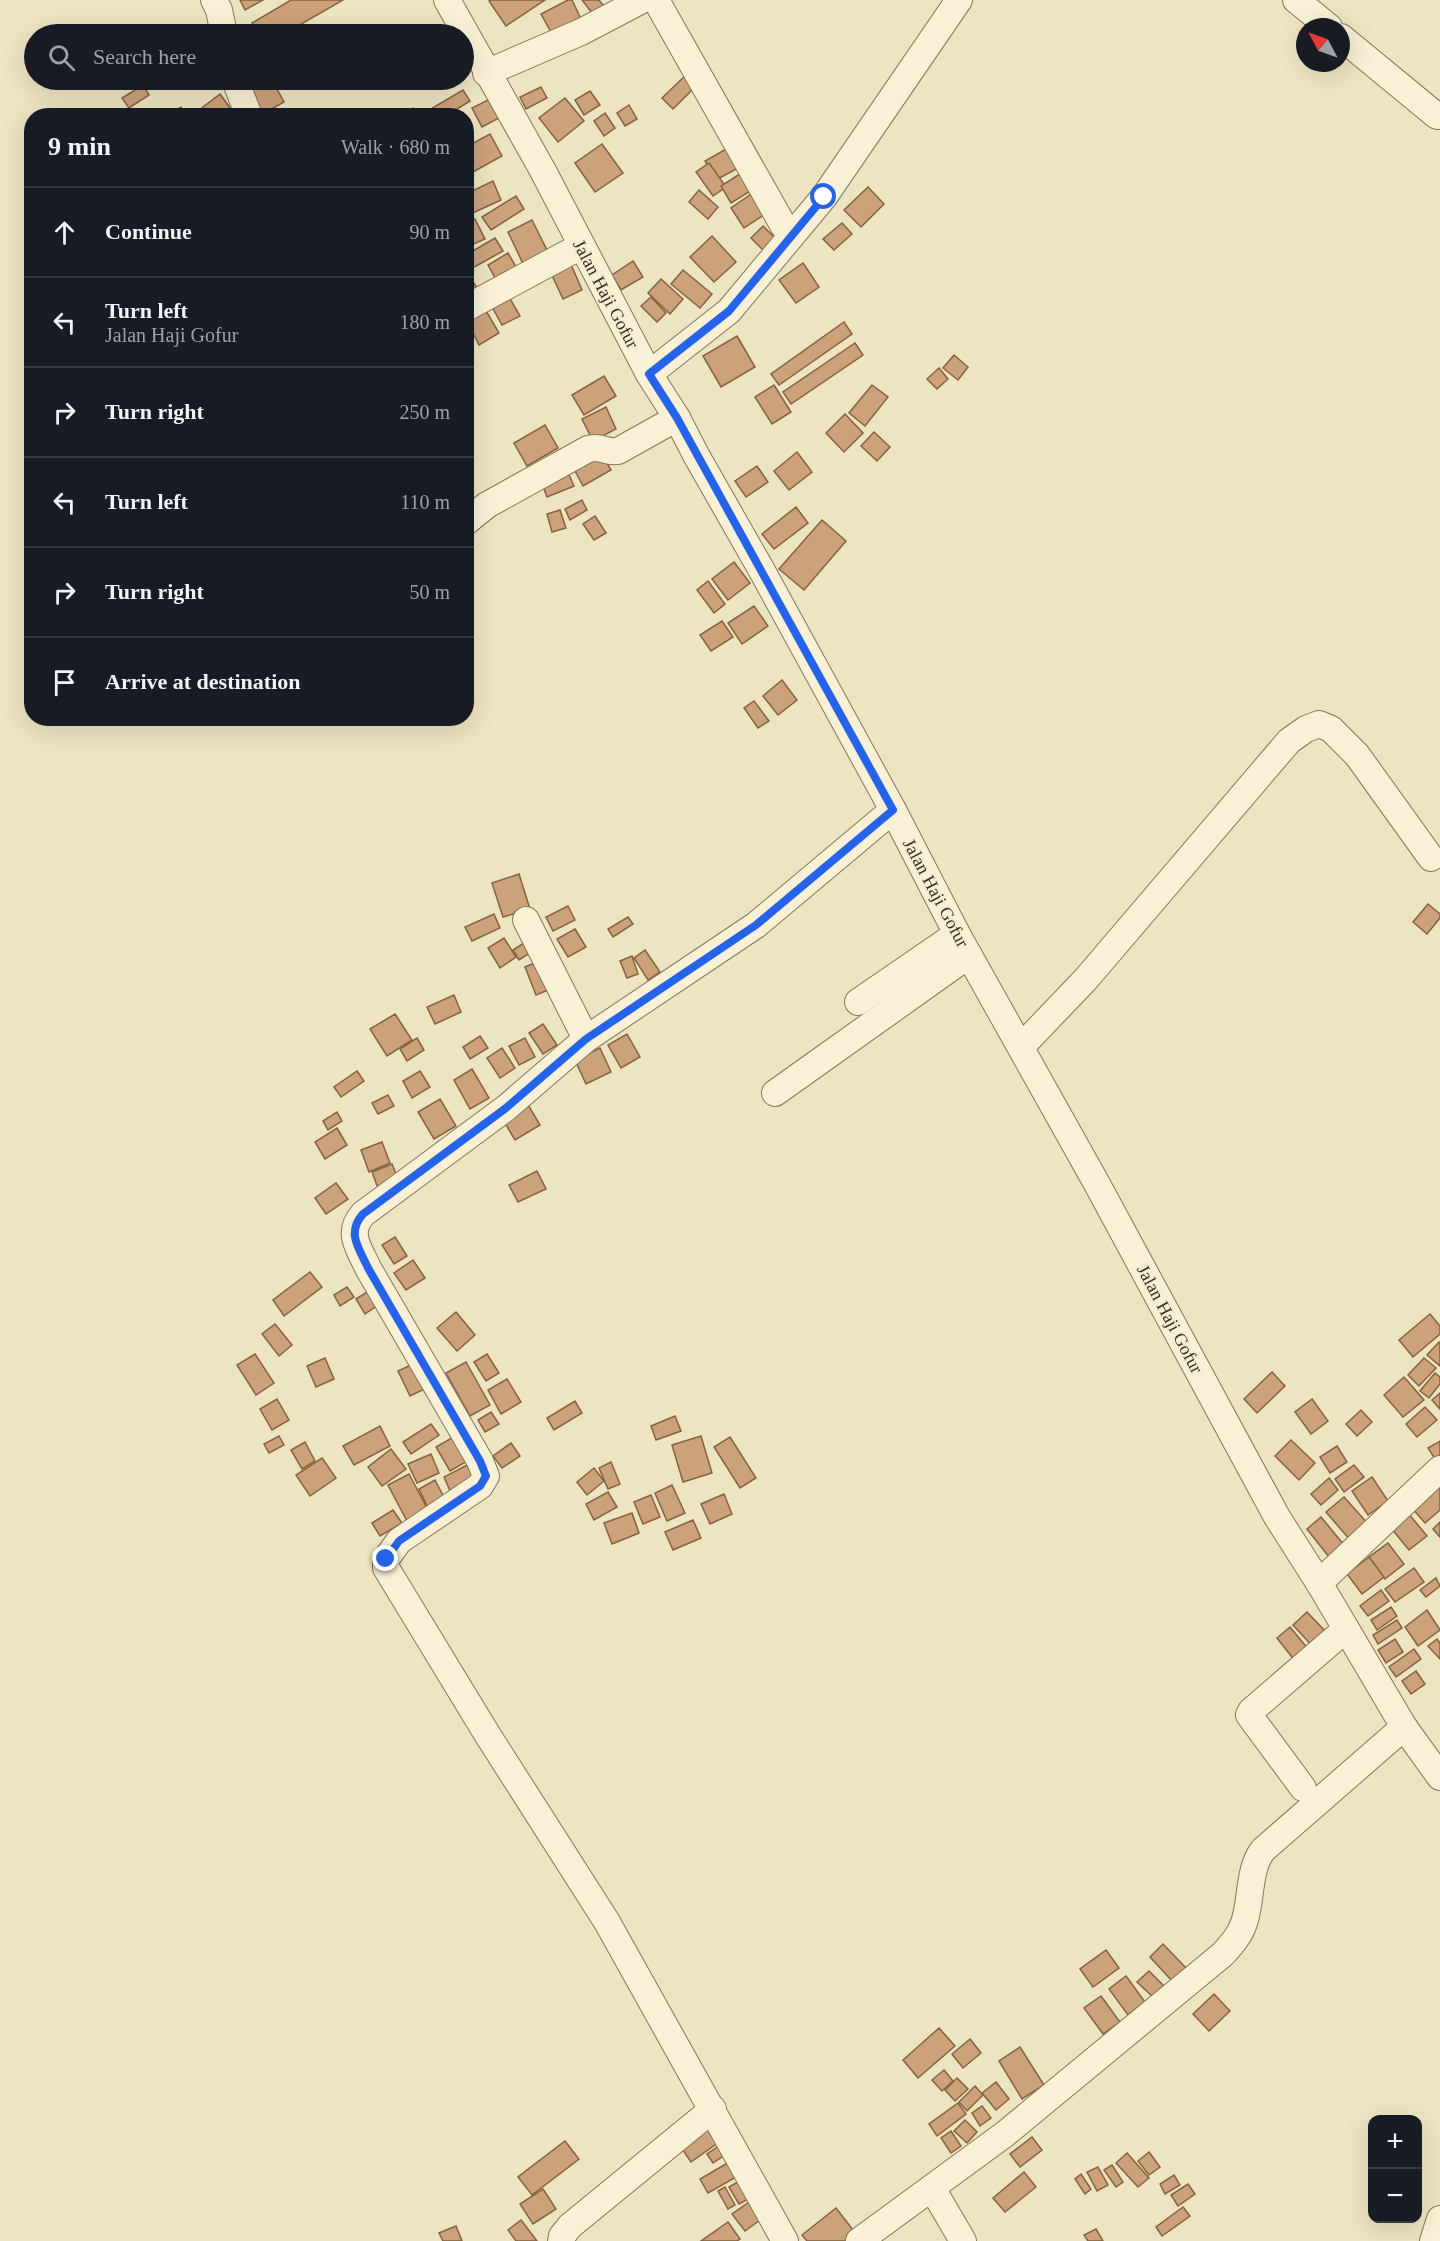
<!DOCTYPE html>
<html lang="en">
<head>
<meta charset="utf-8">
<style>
	:root { --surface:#171b24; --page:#20242c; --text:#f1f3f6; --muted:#9ea1a6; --line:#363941 }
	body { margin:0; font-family:Georgia,serif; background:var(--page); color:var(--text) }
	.controls { position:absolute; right:18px; bottom:18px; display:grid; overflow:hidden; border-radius:12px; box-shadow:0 6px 24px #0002 }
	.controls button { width:54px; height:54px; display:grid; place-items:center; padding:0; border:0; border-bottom:2px solid var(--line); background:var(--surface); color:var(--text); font:30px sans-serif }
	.compass { position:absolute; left:1296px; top:18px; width:54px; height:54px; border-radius:50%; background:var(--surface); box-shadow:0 6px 24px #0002; rotate:311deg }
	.stop { position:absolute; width:18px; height:18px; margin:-14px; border:4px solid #2563eb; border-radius:50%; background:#fff }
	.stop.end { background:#2563eb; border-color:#fff; box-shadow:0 2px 6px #0008 }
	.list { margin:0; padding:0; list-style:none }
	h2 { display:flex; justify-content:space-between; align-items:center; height:78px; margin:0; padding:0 24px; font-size:26px }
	h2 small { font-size:20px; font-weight:400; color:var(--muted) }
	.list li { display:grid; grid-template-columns:39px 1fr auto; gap:18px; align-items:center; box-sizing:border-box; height:90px; padding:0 24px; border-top:2px solid var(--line) }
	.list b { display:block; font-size:22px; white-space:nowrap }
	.list p { margin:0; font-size:20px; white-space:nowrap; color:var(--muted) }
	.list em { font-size:20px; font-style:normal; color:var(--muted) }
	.icon { flex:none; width:33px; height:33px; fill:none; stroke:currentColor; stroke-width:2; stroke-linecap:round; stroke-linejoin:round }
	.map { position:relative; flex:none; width:1440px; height:2241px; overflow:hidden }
	.search { position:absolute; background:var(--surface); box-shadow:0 6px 24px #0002; left:24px; top:24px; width:450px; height:66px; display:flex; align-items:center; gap:15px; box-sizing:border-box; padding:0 21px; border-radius:33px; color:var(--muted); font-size:22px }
	.panel { position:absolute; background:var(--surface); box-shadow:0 6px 24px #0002; left:24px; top:108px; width:450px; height:618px; border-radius:24px }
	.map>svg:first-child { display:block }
	.building { fill:#cba279; stroke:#866240; stroke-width:1.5 }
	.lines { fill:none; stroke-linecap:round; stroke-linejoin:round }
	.minor-casing { stroke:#87765a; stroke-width:28 }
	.minor { stroke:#f8f1d5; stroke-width:26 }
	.route { stroke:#2563eb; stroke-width:8 }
	.labels { text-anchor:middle; stroke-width:4.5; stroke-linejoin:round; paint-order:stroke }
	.street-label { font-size:18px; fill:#372c1e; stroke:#f5eed2 }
</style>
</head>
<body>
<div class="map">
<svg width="1440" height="2241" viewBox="0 0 1440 2241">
	<rect width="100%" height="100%" fill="#ede4c2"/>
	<g class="building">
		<polygon points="240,0 263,0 245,10"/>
		<polygon points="291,0 343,0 284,34 259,34 252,23"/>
		<polygon points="491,0 545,0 506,26 489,1"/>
		<polygon points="568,0 572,0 581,19 552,34 541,14"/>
		<polygon points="582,0 599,0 607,10 596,18"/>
		<polygon points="689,72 699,83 673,109 662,98"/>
		<polygon points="113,80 130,80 117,87"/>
		<polygon points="146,80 164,80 154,89"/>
		<polygon points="246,80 272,80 284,102 261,115"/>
		<polygon points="143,85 149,95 129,108 122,98"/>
		<polygon points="541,87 547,98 526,109 520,97"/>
		<polygon points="463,90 470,101 446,116 432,116 429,110"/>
		<polygon points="590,91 600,105 584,115 575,100"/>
		<polygon points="220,94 236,116 195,116 194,114"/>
		<polygon points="565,98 584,121 558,142 539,118"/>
		<polygon points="490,99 499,118 482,127 472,108"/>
		<polygon points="629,105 637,119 625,126 617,113"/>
		<polygon points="181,107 186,116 166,116"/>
		<polygon points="413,108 418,116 403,116"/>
		<polygon points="281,109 286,116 270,116"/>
		<polygon points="605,113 615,128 604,136 594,121"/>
		<polygon points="490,134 502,156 473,172 466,160 466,147"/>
		<polygon points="602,144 623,173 595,192 575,163"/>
		<polygon points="728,148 740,167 716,180 705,161"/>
		<polygon points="709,163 726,187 713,196 696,172"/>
		<polygon points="746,170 757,187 731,203 721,186"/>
		<polygon points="493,181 501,200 466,216 466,194"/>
		<polygon points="868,187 884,204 861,227 844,210"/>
		<polygon points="699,190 718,207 708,219 689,202"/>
		<polygon points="757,190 770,211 744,228 731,208"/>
		<polygon points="516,196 524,209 491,230 482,217"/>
		<polygon points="475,219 485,239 469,246 466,241 466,223"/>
		<polygon points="532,220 551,258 526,270 508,232"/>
		<polygon points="842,223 852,234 834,250 823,239"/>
		<polygon points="763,226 778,241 766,253 751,238"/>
		<polygon points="712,236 736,262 714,282 690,257"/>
		<polygon points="495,238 503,251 469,270 466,265 466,255"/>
		<polygon points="508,253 519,272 498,283 488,265"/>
		<polygon points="633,261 643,277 621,290 612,275"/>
		<polygon points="570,262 582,290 563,299 550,271"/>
		<polygon points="803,263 819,287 796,303 779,280"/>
		<polygon points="683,270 712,294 700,308 671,284"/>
		<polygon points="468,274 479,291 466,299 466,275"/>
		<polygon points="661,279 683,299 670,314 648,293"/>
		<polygon points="508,295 520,316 502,325 491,305"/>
		<polygon points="651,297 666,313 657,322 641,306"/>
		<polygon points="485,309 499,333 479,345 466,319"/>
		<polygon points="844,322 852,334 779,385 771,374"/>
		<polygon points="737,336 755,367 721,387 703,356"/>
		<polygon points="855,343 863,355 791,404 783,392"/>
		<polygon points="954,355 968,367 958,380 943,368"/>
		<polygon points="939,368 948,379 937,389 927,379"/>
		<polygon points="604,376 616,396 584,415 572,395"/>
		<polygon points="774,385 791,412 772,424 755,397"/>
		<polygon points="872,385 888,397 865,426 849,413"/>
		<polygon points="606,407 616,429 593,441 582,419"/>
		<polygon points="845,414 863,433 844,452 826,433"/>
		<polygon points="545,425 558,448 527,466 514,443"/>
		<polygon points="874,432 890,447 877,461 861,446"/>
		<polygon points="600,451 611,470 583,486 573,467"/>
		<polygon points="797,452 812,472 789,490 774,471"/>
		<polygon points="757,466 768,482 746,497 735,481"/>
		<polygon points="567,470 574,486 547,497 541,481"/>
		<polygon points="582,500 587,510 570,520 565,509"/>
		<polygon points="796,507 808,523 774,549 762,534"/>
		<polygon points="560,510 566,528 552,532 547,514"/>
		<polygon points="595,516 606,533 594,540 583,524"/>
		<polygon points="822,520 846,541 804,590 779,569"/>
		<polygon points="734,562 750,583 728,600 712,579"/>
		<polygon points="708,581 725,604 714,613 697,590"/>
		<polygon points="754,606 768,626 742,644 728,623"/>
		<polygon points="722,621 733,637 711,651 700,635"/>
		<polygon points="782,680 797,700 778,715 763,696"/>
		<polygon points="754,701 769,721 758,728 744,708"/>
		<polygon points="519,874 530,909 503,917 492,883"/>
		<polygon points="1428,904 1440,914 1440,918 1427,934 1413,922"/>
		<polygon points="568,906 575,920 553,931 546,917"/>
		<polygon points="494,914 500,928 472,941 465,927"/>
		<polygon points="628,917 633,924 613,937 608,929"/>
		<polygon points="575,929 586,947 568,957 557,939"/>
		<polygon points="533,937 539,947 519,960 513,950"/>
		<polygon points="504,938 516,957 500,968 488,948"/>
		<polygon points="645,950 660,972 648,980 634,958"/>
		<polygon points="632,956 638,974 627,978 620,961"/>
		<polygon points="537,962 548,990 536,995 525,967"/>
		<polygon points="454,995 461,1012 435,1024 427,1007"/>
		<polygon points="395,1014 412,1040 387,1056 370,1029"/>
		<polygon points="543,1024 557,1045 543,1054 529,1033"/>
		<polygon points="627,1034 640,1057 621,1068 608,1045"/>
		<polygon points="480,1036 488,1048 470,1059 463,1047"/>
		<polygon points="417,1038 424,1050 407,1061 400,1049"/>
		<polygon points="525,1038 535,1057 519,1065 509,1046"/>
		<polygon points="502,1048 515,1068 500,1078 487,1058"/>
		<polygon points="600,1048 611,1072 586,1084 575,1060"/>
		<polygon points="472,1069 489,1098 470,1109 454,1080"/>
		<polygon points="357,1071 364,1081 341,1097 334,1087"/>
		<polygon points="420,1071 430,1087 412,1098 403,1081"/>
		<polygon points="388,1095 394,1106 378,1114 372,1103"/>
		<polygon points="440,1099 456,1126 434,1139 418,1112"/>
		<polygon points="527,1103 540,1125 515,1140 502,1118"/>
		<polygon points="337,1112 342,1121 328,1130 323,1121"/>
		<polygon points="337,1128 347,1145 325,1159 315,1142"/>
		<polygon points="382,1142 390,1163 369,1172 361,1150"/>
		<polygon points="392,1164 400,1183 379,1191 372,1172"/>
		<polygon points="537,1171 546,1189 518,1202 509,1185"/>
		<polygon points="336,1183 348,1199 326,1214 315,1198"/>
		<polygon points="395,1237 407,1256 394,1264 382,1245"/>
		<polygon points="413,1260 425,1278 406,1290 394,1273"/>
		<polygon points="310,1272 322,1287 284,1316 273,1300"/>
		<polygon points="347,1287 354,1297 340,1306 334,1295"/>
		<polygon points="375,1287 384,1301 365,1314 356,1299"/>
		<polygon points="456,1312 475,1335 457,1351 437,1328"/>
		<polygon points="1430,1314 1440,1326 1440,1334 1413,1357 1399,1340"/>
		<polygon points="275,1324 292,1345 279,1356 262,1334"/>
		<polygon points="1439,1342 1440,1343 1440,1366 1427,1355"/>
		<polygon points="255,1354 274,1383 256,1395 237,1365"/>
		<polygon points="487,1354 499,1373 486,1381 474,1362"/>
		<polygon points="325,1358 334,1379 316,1387 307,1366"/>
		<polygon points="1424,1358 1436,1368 1419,1386 1408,1375"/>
		<polygon points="419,1361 431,1386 410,1396 398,1371"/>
		<polygon points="466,1362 490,1405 470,1416 446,1373"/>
		<polygon points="1272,1372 1285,1386 1257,1413 1244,1399"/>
		<polygon points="1435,1373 1440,1377 1440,1384 1429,1398 1420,1391"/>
		<polygon points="1404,1377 1424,1400 1403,1417 1384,1395"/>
		<polygon points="507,1379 521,1402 501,1414 488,1390"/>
		<polygon points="1440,1393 1440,1409 1432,1400"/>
		<polygon points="277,1399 289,1420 272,1430 260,1409"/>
		<polygon points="1312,1399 1328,1421 1311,1434 1295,1412"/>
		<polygon points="575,1401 582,1413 554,1430 547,1418"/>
		<polygon points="1425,1407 1437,1420 1417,1437 1406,1424"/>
		<polygon points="1361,1410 1372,1422 1357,1436 1346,1424"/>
		<polygon points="491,1412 499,1424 485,1432 478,1420"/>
		<polygon points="675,1416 681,1431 656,1440 651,1426"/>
		<polygon points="431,1424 439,1435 411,1454 403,1442"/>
		<polygon points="380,1426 390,1446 354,1465 343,1446"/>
		<polygon points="457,1435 471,1459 450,1471 436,1447"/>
		<polygon points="279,1436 284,1445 269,1453 264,1444"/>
		<polygon points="701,1436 712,1473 683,1482 672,1445"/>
		<polygon points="730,1437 756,1478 740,1488 714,1447"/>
		<polygon points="1291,1440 1315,1463 1299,1480 1275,1456"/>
		<polygon points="1440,1441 1440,1461 1437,1462 1428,1448"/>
		<polygon points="305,1442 315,1461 302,1469 291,1450"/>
		<polygon points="511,1443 520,1456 502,1468 493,1456"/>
		<polygon points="1337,1446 1347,1462 1330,1473 1320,1457"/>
		<polygon points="391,1449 406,1469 382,1486 368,1467"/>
		<polygon points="431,1454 439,1473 417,1483 408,1464"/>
		<polygon points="322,1458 336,1478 310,1496 296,1475"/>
		<polygon points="611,1462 620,1484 608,1489 599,1468"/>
		<polygon points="471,1463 480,1478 451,1493 444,1477"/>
		<polygon points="1354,1465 1364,1477 1344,1492 1335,1479"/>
		<polygon points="594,1468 604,1481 587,1495 577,1482"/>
		<polygon points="409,1474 428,1510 407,1521 388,1485"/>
		<polygon points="1372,1477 1388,1501 1368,1515 1352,1491"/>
		<polygon points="1329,1478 1338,1490 1321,1505 1311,1494"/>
		<polygon points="435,1480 446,1501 429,1510 419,1489"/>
		<polygon points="1440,1484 1440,1510 1425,1523 1412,1508"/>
		<polygon points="672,1485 685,1513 667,1521 655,1493"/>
		<polygon points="608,1492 617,1507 594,1520 586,1504"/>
		<polygon points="724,1494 732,1514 710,1524 701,1504"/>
		<polygon points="651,1495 660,1517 643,1524 634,1502"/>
		<polygon points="1344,1497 1370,1526 1351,1541 1326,1512"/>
		<polygon points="393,1510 402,1523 380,1536 372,1523"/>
		<polygon points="632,1513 639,1533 612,1544 604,1523"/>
		<polygon points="1408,1513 1427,1536 1409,1550 1391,1528"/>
		<polygon points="1321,1517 1344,1545 1329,1557 1307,1529"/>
		<polygon points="693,1520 701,1538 673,1550 665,1532"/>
		<polygon points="1440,1522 1440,1537 1433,1529"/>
		<polygon points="1388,1543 1404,1564 1385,1579 1369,1557"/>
		<polygon points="1369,1557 1384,1577 1362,1594 1347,1574"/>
		<polygon points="1414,1568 1424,1582 1395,1602 1385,1589"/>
		<polygon points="1436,1578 1440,1586 1426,1597 1420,1590"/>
		<polygon points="1381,1590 1389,1601 1368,1616 1360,1606"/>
		<polygon points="1391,1607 1397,1616 1377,1630 1371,1620"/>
		<polygon points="1427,1610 1440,1630 1418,1646 1405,1627"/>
		<polygon points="1307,1612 1328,1634 1314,1648 1293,1625"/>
		<polygon points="1397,1620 1402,1628 1378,1644 1373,1635"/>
		<polygon points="1290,1627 1309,1650 1295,1661 1277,1638"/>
		<polygon points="1395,1639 1403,1652 1386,1663 1378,1650"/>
		<polygon points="1437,1639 1440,1643 1440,1659 1428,1646"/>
		<polygon points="1414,1649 1421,1659 1396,1677 1389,1667"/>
		<polygon points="1416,1671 1425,1684 1411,1694 1402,1681"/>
		<polygon points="1163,1944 1187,1969 1173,1982 1150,1957"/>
		<polygon points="1106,1950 1119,1968 1093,1987 1080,1969"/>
		<polygon points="1149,1971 1165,1987 1154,1998 1137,1982"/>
		<polygon points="1126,1976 1145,2002 1128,2015 1109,1989"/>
		<polygon points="1214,1994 1230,2011 1209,2031 1193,2014"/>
		<polygon points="1101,1996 1120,2022 1103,2034 1084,2008"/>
		<polygon points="939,2028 955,2046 918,2078 903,2060"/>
		<polygon points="970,2039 981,2053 963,2068 952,2054"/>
		<polygon points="1020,2047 1044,2085 1022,2099 999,2061"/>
		<polygon points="944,2070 953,2081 942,2091 932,2080"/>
		<polygon points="957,2078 968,2089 955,2101 945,2090"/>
		<polygon points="996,2082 1009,2099 996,2110 982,2093"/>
		<polygon points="975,2086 983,2095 967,2111 959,2102"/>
		<polygon points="958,2103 966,2114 937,2136 929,2124"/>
		<polygon points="982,2106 991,2118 980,2126 972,2113"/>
		<polygon points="965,2120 977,2132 967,2143 954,2131"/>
		<polygon points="714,2121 726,2137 691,2162 680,2146"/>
		<polygon points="951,2131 961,2146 951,2153 941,2138"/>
		<polygon points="1032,2137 1042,2150 1020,2167 1010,2154"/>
		<polygon points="565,2141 579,2159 532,2195 518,2177"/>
		<polygon points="723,2143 729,2152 713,2163 707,2154"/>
		<polygon points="1149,2152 1160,2167 1149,2175 1138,2161"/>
		<polygon points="1127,2153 1149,2178 1138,2187 1116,2163"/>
		<polygon points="736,2158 745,2172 708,2193 700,2179"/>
		<polygon points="1112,2165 1123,2182 1116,2187 1104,2170"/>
		<polygon points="1098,2167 1108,2185 1097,2191 1087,2172"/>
		<polygon points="1024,2172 1036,2187 1005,2212 993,2198"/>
		<polygon points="1081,2174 1091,2189 1085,2194 1075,2179"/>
		<polygon points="1174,2175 1180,2185 1165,2194 1160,2184"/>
		<polygon points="741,2180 752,2197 739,2204 729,2187"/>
		<polygon points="1188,2184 1195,2194 1178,2206 1171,2195"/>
		<polygon points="725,2187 735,2205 728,2209 718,2191"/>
		<polygon points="543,2189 556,2209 533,2224 520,2204"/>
		<polygon points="755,2198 767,2215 745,2231 732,2214"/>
		<polygon points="1183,2207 1190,2216 1162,2236 1156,2227"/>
		<polygon points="836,2208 857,2235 849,2241 807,2241 802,2235"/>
		<polygon points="521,2220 537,2241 516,2241 508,2230"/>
		<polygon points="728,2222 740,2239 737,2241 701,2241"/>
		<polygon points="456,2226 462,2241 443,2241 439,2233"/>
		<polygon points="1096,2229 1103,2241 1088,2241 1084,2235"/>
	</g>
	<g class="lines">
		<defs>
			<g id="minor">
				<polyline points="214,0 219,10 224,34"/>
				<polyline points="447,0 542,169 649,374 677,418 696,455 761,569 893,810 957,934 1097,1184 1277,1517 1319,1583 1404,1727 1440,1777"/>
				<polyline points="656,0 783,225"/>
				<polyline points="1296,0 1329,27"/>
				<polyline points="1341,37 1437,116"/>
				<polyline points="486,73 581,32 642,0"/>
				<polyline points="235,80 249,116"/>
				<polyline points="466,308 581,246"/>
				<polyline points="649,374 729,311 824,197 959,0"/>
				<path d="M466 522 487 505 588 449C601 445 605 453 618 451L677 418"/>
				<polyline points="526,920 586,1039"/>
				<polyline points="858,1002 957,934"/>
				<polyline points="1021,1047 1086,979 1289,741 1306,729 1319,724 1331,729 1357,755 1431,858"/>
				<polyline points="775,1093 969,955"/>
				<polyline points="1319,1583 1440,1469"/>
				<polyline points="1303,1788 1249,1715 1251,1711 1346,1629"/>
				<polyline points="932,2188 963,2241"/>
				<polyline points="561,2241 562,2236 570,2226 713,2109"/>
				<path d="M785 2241 607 1922 487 1734 386 1568V1559L399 1541 480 1486 486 1476 480 1461 368 1268C359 1248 346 1233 363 1214L506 1108 586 1039 756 925 893 810"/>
				<path d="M859 2241 1005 2134 1223 1954C1232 1944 1240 1935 1244 1923 1252 1900 1248 1869 1263 1850L1404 1727"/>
				<polyline points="1433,2241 1440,2219"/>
			</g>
		</defs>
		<use href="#minor" class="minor-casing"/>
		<use href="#minor" class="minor"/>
	</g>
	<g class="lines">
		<path class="route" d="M386 1559 399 1541 480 1486 486 1476 480 1461 368 1268C359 1248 346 1233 363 1214L506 1108 586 1039 756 925 893 810 677 418 649 374 729 311 824 197"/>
	</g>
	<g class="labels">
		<g class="street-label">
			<text transform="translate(606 294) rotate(62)" y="6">Jalan Haji Gofur</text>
			<text transform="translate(936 893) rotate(62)" y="6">Jalan Haji Gofur</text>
			<text transform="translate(1170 1319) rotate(62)" y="6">Jalan Haji Gofur</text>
		</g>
	</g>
</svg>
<div class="controls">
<button>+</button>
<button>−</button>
</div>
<svg class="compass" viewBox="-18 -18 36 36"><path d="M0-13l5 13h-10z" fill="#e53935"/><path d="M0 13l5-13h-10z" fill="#9ea1a6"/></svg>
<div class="stop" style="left:824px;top:197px"></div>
<div class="stop end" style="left:386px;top:1559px"></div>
<div class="search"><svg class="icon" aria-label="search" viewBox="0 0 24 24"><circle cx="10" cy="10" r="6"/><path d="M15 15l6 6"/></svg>Search here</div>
<section class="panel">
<h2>9 min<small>Walk · 680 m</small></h2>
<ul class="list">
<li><svg class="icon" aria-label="ahead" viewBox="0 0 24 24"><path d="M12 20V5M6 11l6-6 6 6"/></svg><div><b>Continue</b></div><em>90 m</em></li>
<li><svg class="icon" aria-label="left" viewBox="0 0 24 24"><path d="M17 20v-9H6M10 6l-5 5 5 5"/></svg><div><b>Turn left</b><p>Jalan Haji Gofur</p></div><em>180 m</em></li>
<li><svg class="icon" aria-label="right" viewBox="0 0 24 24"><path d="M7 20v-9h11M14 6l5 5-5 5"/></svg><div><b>Turn right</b></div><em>250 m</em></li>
<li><svg class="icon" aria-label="left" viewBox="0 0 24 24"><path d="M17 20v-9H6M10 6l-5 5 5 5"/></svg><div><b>Turn left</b></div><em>110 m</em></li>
<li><svg class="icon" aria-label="right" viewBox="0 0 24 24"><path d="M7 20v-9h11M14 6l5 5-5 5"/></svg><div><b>Turn right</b></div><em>50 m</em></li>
<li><svg class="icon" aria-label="arrive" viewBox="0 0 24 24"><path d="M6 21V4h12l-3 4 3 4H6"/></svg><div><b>Arrive at destination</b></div></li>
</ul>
</section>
</div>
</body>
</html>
